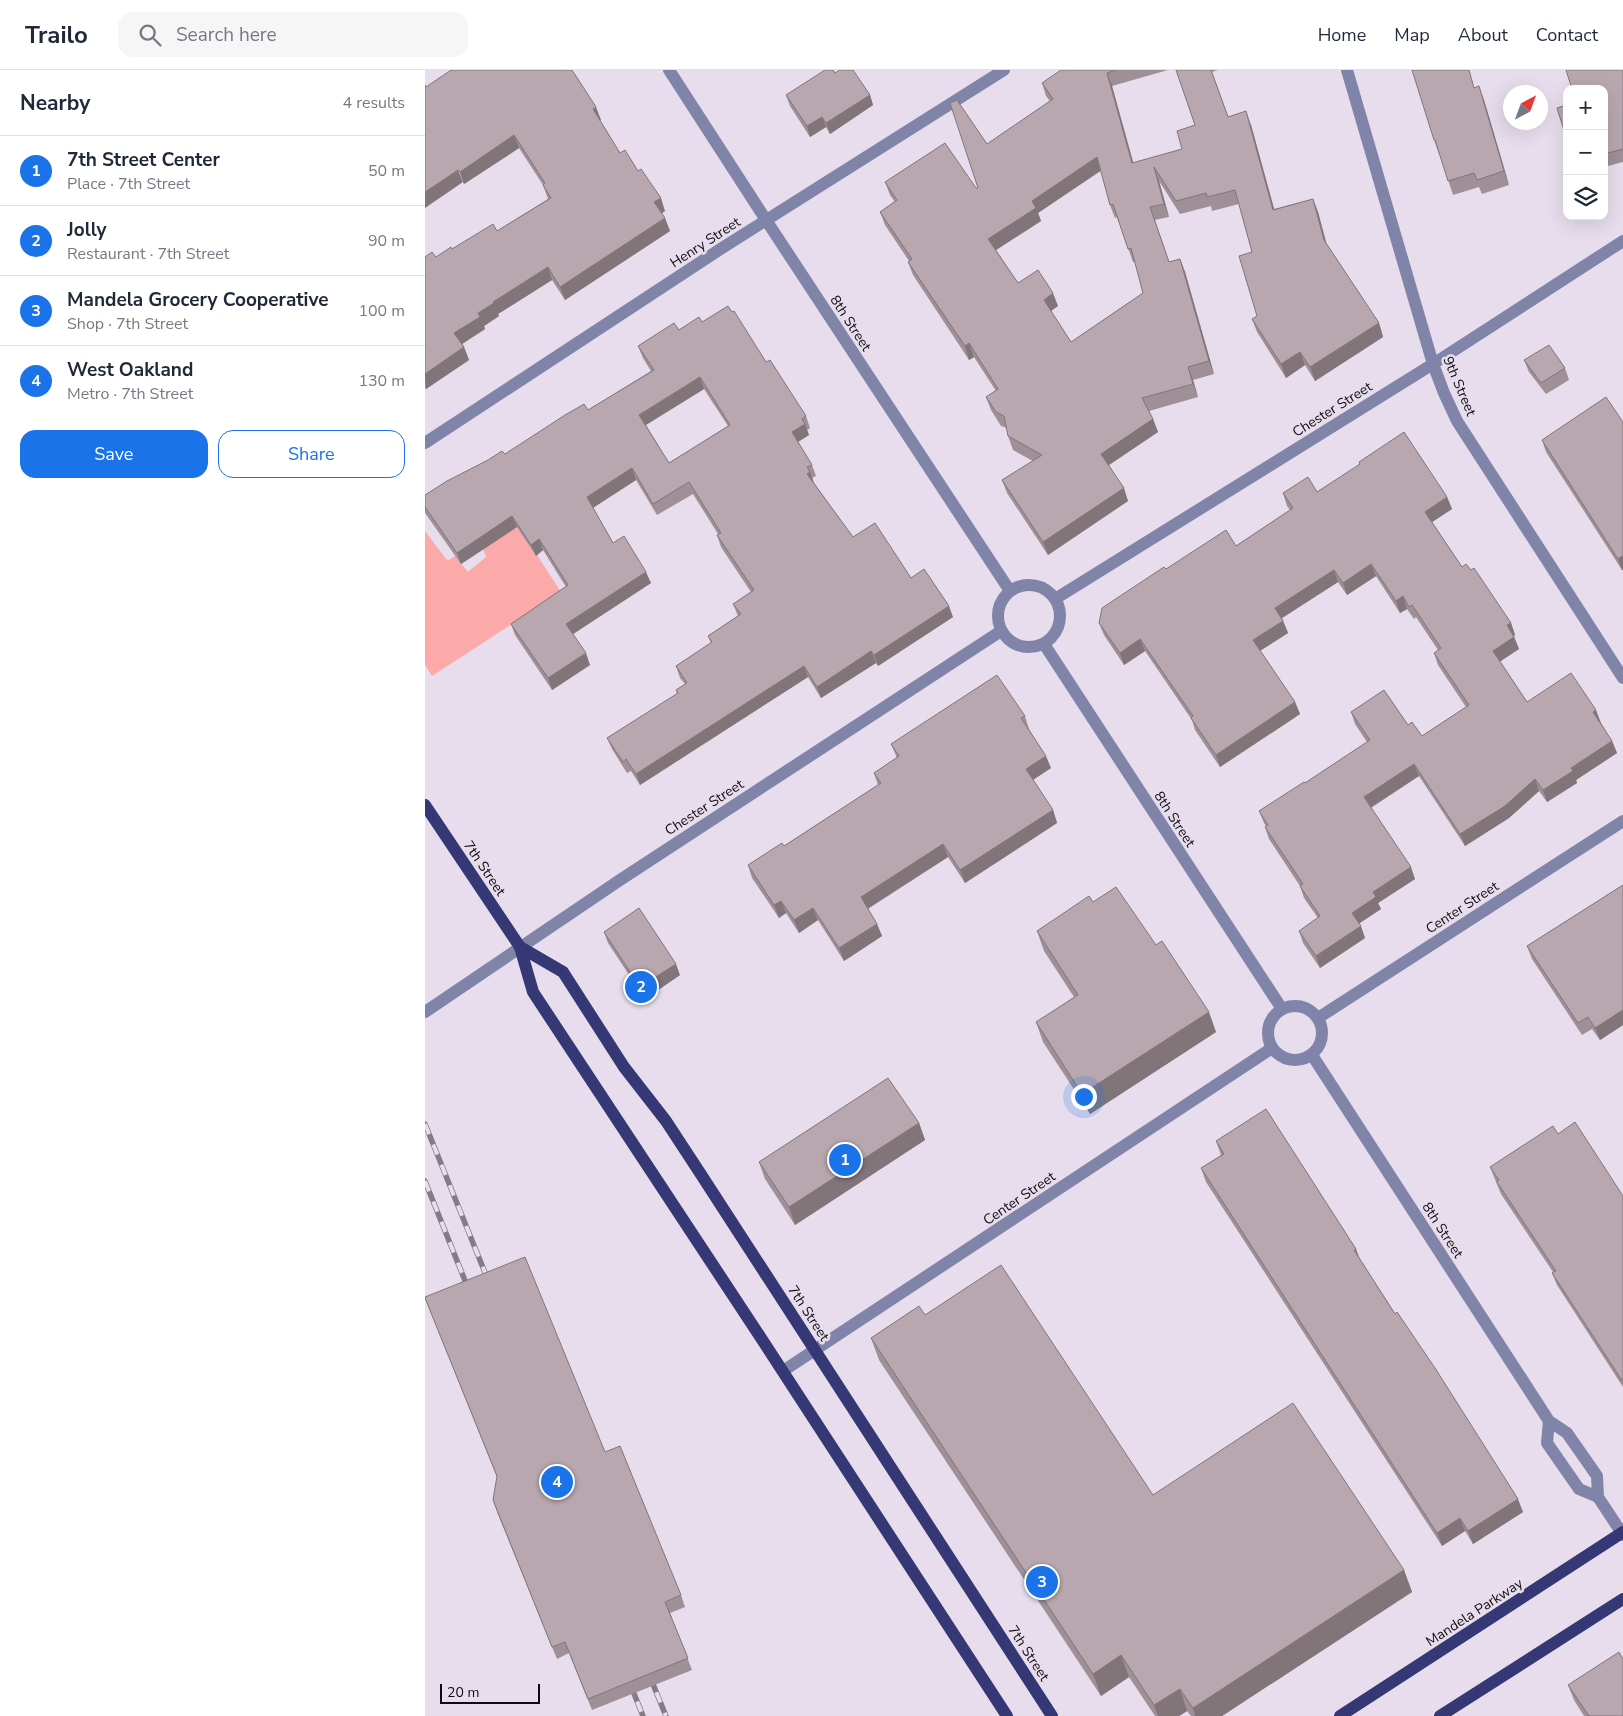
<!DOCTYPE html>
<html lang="en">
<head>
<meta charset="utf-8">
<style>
	:root { --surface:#fff; --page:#f6f6f7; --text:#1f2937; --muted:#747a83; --line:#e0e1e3; --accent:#1a73e8 }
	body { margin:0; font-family:"Nunito Sans",sans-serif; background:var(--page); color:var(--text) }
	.controls { position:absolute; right:15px; top:15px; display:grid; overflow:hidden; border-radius:10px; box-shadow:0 5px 20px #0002 }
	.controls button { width:45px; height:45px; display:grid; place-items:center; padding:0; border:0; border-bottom:1px solid var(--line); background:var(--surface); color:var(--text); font:25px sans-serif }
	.compass { position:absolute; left:1078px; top:15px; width:45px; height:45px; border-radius:50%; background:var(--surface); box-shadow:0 5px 20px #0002; rotate:41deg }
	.scale { position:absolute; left:15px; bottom:12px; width:100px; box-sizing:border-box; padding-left:5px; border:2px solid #0f0c10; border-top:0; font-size:14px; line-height:18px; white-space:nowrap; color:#0f0c10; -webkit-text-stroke:4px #e7ddec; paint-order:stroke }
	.you { position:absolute; left:658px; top:1026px; width:18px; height:18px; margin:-12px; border:4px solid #fff; border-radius:50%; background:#1a73e8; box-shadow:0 0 0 8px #1a73e833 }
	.badge { display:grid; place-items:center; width:32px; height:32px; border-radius:50%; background:var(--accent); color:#fff; font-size:16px; font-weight:700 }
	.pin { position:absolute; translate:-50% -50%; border:2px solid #fff; box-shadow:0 1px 5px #0006 }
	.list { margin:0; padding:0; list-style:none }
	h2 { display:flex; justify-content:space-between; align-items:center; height:65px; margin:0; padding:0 20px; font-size:21px }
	h2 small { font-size:16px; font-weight:400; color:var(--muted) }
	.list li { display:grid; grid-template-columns:32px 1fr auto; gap:15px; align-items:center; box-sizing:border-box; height:70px; padding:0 20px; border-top:1px solid var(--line) }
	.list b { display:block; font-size:19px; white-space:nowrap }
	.list p { margin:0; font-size:16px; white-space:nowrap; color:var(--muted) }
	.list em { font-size:16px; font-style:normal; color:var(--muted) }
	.actions { display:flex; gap:10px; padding:15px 20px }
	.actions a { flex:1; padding:11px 0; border:1px solid var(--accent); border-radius:15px; text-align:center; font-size:18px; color:var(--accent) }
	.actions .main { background:var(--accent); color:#fff }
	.icon { flex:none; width:28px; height:28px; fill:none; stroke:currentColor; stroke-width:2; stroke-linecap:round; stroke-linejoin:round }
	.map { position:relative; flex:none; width:1198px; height:1646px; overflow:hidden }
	header { display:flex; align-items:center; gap:30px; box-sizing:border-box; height:70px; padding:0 25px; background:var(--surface); border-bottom:1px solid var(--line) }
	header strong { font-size:24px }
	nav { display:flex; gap:28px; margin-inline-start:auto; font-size:18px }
	.search { width:350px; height:45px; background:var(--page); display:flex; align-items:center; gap:12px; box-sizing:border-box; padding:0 18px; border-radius:15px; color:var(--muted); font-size:19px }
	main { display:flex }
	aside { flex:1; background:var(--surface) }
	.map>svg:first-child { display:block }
	.green { fill:#fca9aa }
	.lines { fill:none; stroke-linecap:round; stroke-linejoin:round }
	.minor { stroke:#8084a9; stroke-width:12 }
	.major { stroke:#363775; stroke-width:12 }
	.rail-casing { stroke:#827c85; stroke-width:5.5 }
	.rail { stroke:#e7ddec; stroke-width:4; stroke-dasharray:11; stroke-linecap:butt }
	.wall { fill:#9e9096; fill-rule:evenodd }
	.shaded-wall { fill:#81757a }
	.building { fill:#b8a7af; stroke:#81757a; fill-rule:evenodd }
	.labels { text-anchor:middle; stroke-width:5; stroke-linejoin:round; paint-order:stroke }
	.street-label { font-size:14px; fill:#0f0c10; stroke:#e7ddec }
</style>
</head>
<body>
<header>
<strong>Trailo</strong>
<div class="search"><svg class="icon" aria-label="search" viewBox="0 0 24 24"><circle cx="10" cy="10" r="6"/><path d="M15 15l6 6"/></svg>Search here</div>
<nav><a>Home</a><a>Map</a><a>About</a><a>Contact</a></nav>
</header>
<main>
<aside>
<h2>Nearby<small>4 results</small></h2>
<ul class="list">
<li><span class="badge">1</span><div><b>7th Street Center</b><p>Place · 7th Street</p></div><em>50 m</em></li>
<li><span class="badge">2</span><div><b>Jolly</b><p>Restaurant · 7th Street</p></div><em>90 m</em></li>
<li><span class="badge">3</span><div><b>Mandela Grocery Cooperative</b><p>Shop · 7th Street</p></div><em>100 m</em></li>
<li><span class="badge">4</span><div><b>West Oakland</b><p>Metro · 7th Street</p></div><em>130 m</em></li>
</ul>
<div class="actions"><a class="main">Save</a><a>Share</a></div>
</aside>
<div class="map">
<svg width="1198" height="1646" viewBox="0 0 1198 1646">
	<rect width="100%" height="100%" fill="#e7ddec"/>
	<polygon class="green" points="92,457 111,486 112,485 136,522 7,606 0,595 0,461 21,489 24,490 30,486 43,502 61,487 58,479"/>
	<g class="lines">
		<g class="minor">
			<polyline points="244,0 341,150 585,521"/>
			<polyline points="922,0 1008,294 1019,323 1032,351 1198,608"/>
			<polyline points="0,373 297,178 579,0"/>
			<circle cx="604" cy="546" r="31"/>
			<polyline points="630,529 1008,294 1198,171"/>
			<polyline points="619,574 857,939"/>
			<circle cx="870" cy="963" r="27"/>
			<polyline points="0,942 195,810 576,561"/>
			<polyline points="893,948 1198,751"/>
			<polyline points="887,985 1124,1351 1142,1363 1172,1406 1173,1427 1198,1465"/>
			<polyline points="358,1301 847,978"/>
			<polyline points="1124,1351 1122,1373 1154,1419 1173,1427"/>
		</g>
		<g class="major">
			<polyline points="0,735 95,877 108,922 336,1268 582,1646"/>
			<polyline points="95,877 138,902 199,997 241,1051 277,1106 627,1646"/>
			<polyline points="915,1646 1198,1462"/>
			<polyline points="1015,1646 1198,1529"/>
		</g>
		<defs>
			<g id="rail">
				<polyline points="0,1054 65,1215"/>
				<polyline points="0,1111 45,1223"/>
				<polyline points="223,1602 241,1646"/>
				<polyline points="204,1611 218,1646"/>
			</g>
		</defs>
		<use href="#rail" class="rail-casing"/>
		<use href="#rail" class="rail"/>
	</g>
	<g class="wall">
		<path d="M636 0H743L687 16 708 93 757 79 770 55 751 0H793L787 2 803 46 826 55 849 139 888 129 893 142 901 173 954 253 958 267 890 311 880 295 861 308 832 262 827 249 832 246 827 182 814 134 787 141 786 136 755 144 734 111 744 147 730 150 744 192 755 189 760 202 789 304 768 310 773 327 724 341 728 349 733 362 684 395 703 431 623 485 582 423 577 410 608 391 588 380 583 366 582 358 576 356 566 340 561 327 571 321 549 287 544 290 488 205 483 192 484 191 460 155 455 142 470 132 465 125 460 112 551 118H553L562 74 625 31 621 26 617 13ZM676 100 685 135 690 148 692 147 708 192H710L718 223 646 272 626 241 633 236 593 213 571 180 616 151 613 143Z"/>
		<polygon points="1198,0 1198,92 1179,97 1179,19"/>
		<polygon points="410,3 445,25 448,35 405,64 401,57 385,67 365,36 361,25"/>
		<polygon points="1,17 176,50 175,50 195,83 213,101 240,141 237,143 245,161 140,230 127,210 73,244 74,246 59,256 60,259 37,274 39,277 44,290 1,319 0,318 0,187 11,187 27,179 72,161 123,129 118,115 94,78 39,114"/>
		<polygon points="1050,18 1059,30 1084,115 1057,124 1054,117 1028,125 1015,84 1014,84 1009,70"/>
		<path d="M277 252 341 292 381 346 385 358 382 360 384 365 373 372 387 395 391 406 387 408 389 413 428 467 486 508 528 547 453 596 451 593 396 628 383 607 215 715 206 701 202 703 187 679 182 668 252 624 251 620 260 614 255 608 251 596 286 573 283 566 313 546 308 534 326 522 296 477 292 465 293 464 268 424 232 445 211 410 168 438 188 473 226 513 148 564 165 595 127 620 90 565 86 554 141 517 118 480 111 486 92 457 36 494 0 443V437L80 384 163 340 226 301 218 288 213 276ZM279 319 303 356 244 393 221 355Z"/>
		<polygon points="1099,290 1140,298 1144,310 1121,324 1104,302"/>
		<polygon points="1198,352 1198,500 1197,500 1121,382 1117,370"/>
		<polygon points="934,392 1022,427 1027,439 1007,452 1037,497 1086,553 1090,565 1089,566 1094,579 1075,591 1102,632 1176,653 1187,671 1192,683 1151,710 1152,713 1122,732 1114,721 1084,748 1040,776 994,706 946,738 990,809 953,833 956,839 934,853 940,868 895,898 878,873 874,861 893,848 879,828 875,816 844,769 840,757 841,756 839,753 834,741 880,713 942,672 930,654 926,642 983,655 997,666 1041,637 1013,595 1009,583 1013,580 991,547 989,549 982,539 975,543 951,506 922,525 913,512 857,548 863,563 835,581 870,632 875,644 795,697 770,660 767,650 720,581 699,595 679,565 674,553 741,499 811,476 865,440 862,436 858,423 892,422 935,395"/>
		<polygon points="600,646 604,659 626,698 608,710 628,740 632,753 540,813 523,787 443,839 452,854 457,866 419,891 393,850 374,863 361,843 354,848 327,808 323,795 359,776 453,715 449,703 472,688 466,674"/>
		<polygon points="1198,815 1198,955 1175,970 1167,959 1157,965 1107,889 1102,876"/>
		<polygon points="668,832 791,962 665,1044 618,972 611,952 649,927 619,881 612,861"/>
		<polygon points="179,862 255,905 220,929 183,873"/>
		<polygon points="494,1053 500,1070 370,1155 340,1109 334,1092"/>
		<polygon points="1133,1064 1198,1126 1198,1317 1132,1215 1127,1203 1128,1202 1076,1124 1065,1097"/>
		<polygon points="791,1071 935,1189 1098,1442 1048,1474 1040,1461 1017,1476 781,1112 776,1098 796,1085"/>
		<polygon points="0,1228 256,1525 260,1537 245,1543 267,1600 167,1640 144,1583 132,1589 72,1442 68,1430 72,1407"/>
		<polygon points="500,1245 728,1425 979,1500 987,1522 797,1646 766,1646 762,1641 754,1646 730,1646 704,1607 676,1626 454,1290 446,1268"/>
		<polygon points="1143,1615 1198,1646 1159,1646 1149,1630"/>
	</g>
	<g class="shaded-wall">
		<polygon points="682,3 687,16 712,106 707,93"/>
		<polygon points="1054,16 1059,30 1084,115 1079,101"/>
		<polygon points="445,25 448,35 405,64 401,53"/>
		<polygon points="171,37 176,50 173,52 168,39"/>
		<polygon points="821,41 826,55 853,153 848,140"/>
		<polygon points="397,47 401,57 385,67 382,56"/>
		<polygon points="89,65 94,78 39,114 35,102"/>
		<polygon points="672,87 677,100 613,143 616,151 568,182 563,169 607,131"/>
		<polygon points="729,97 734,111 744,147 739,134"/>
		<polygon points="33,100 38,112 0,138 0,122"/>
		<polygon points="236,128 240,141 234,145 229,132"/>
		<polygon points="888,129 893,142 904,183 899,170"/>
		<polygon points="240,148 245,161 140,230 135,217"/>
		<polygon points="755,189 760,202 789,304 784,291"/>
		<polygon points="123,197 127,210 73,244 74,246 59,256 60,259 34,276 29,263 68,232"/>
		<polygon points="628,223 633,236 623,243 619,230"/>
		<polygon points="954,253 958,267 890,311 885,297"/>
		<polygon points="544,273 549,287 544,290 540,276"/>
		<polygon points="39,277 44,290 1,319 0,304"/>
		<polygon points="875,282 880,295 861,308 856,294"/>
		<polygon points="763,297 768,310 773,327 768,314"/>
		<polygon points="275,307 279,319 219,356 214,345"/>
		<polygon points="728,349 733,362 681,397 676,384"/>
		<polygon points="380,354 384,365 371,373 367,362"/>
		<polygon points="207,398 211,410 166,439 162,427"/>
		<polygon points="385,402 389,413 382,404"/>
		<polygon points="699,418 703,431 623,485 618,472"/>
		<polygon points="1022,427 1027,439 1004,454 1000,442"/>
		<polygon points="87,446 92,457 36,494 32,483"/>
		<polygon points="114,469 118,480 111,486 106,475"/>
		<polygon points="1197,486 1198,488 1198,500 1197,500 1193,489"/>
		<polygon points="946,494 951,506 922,525 918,513"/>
		<polygon points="909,500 913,512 854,550 850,538"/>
		<polygon points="221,502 226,513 145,566 141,554"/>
		<polygon points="978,526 982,539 975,543 971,531"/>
		<polygon points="524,536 528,547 453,596 449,585"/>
		<polygon points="858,551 863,563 833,582 828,570"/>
		<polygon points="1086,553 1090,565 1086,567 1082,555"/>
		<polygon points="1089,567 1094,579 1073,593 1068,581"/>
		<polygon points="715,569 720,581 699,595 695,583"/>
		<polygon points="446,581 451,593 396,628 392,617"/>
		<polygon points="161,583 165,595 127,620 123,608"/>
		<polygon points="379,596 383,607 215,715 211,704"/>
		<polygon points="870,632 875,644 795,697 791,685"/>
		<polygon points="1171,640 1176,653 1173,654 1168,642"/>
		<polygon points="1187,671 1192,683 1151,710 1152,713 1122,732 1118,720 1146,698"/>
		<polygon points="621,686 626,698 606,711 601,699"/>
		<polygon points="989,694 994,706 943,739 939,727"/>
		<polygon points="1110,709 1114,721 1084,748 1040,776 1035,764"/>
		<polygon points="628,740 632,753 540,813 535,800"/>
		<polygon points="518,774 523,787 440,840 436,827"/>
		<polygon points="986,797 990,809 953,833 956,839 932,855 927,843 948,822"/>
		<polygon points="356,831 361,843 354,848 349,835"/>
		<polygon points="388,838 393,850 374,863 369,850"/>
		<polygon points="452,854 457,866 419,891 414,878"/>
		<polygon points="936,856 940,868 895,898 891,886"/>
		<polygon points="251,894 255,905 220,929 215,917"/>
		<polygon points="1198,940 1198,955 1175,970 1170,958"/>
		<polygon points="784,942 791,962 665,1044 657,1024"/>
		<polygon points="494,1053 500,1070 370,1155 364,1137"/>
		<polygon points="931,1179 936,1192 929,1180"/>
		<polygon points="1093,1429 1098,1442 1048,1474 1043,1461"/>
		<polygon points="1035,1448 1040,1461 1017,1476 1012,1463"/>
		<polygon points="979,1500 987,1522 797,1646 770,1646 768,1638"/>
		<polygon points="696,1585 704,1607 676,1626 668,1604"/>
		<polygon points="755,1619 762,1641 754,1646 733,1646 729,1635"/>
	</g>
	<g class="building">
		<polygon points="26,0 147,0 171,37 168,39 195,83 200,80 213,101 216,99 236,128 229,132 240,148 135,217 123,197 68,232 69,233 53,243 55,247 29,263 39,277 0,304 0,187 7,182 11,187 26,177 27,179 68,154 72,161 126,128 118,115 120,113 89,65 35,102 33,100 0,122 0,15 1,17"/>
		<polygon points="400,0 408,0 410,3 415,0 428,0 445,25 401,53 397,47 382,56 361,25"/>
		<path d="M636 0H691L682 3 707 93 757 79 752 61 770 55 751 0H786L803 47 821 41 848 140 888 129 899 170 954 253 885 297 875 282 856 294 827 249 832 246 814 186 827 182 810 120 782 127 781 123 751 131 729 97 739 134 725 137 744 192 755 189 784 291 763 297 768 314 717 328 728 349 676 384 699 418 618 472 577 410 617 385 583 366 579 346 571 342 561 327 573 319 544 273 540 276 483 192 487 189 455 142 472 130 460 112 520 73 551 118H553L525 33 532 30 562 74 628 29 617 13ZM672 87 685 135 688 134 703 179 706 178 718 223 646 272 619 230 628 223 613 200 593 213 563 169 611 138 607 131Z"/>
		<polygon points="987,0 1044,0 1049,18 1054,16 1079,101 1052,110 1049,103 1023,111 1010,70 1009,70"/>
		<polygon points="1141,0 1198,0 1198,79 1179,84 1179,19 1147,19"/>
		<polygon points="1142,35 1142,70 1132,38"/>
		<path d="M303 236 307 242 309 241 341 292 345 290 381 346 377 349 380 354 367 362 387 395 382 397 385 402 382 404 428 467 450 453 486 508 499 499 524 536 449 585 446 581 392 617 379 596 211 704 201 689 198 692 182 668 253 623 251 620 262 613 251 596 287 572 283 566 316 544 308 534 329 520 292 465 296 463 264 412 228 434 207 398 162 427 188 473 199 466 221 502 141 554 161 583 123 608 86 554 143 515 114 469 106 475 87 446 32 483 0 437V425L22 411 63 390 77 381 80 384 140 345 159 334 163 340 229 300 213 276 249 253 254 260 274 247 277 252ZM275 307 305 355 244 393 214 345Z"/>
		<polygon points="1124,275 1140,298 1116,313 1099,290"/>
		<polygon points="1181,327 1198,352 1198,487 1197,486 1193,489 1117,370"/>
		<polygon points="979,362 1022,427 1000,442 1037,497 1041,494 1046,500 1049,498 1086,553 1082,555 1089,567 1068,581 1102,632 1146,603 1171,640 1168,642 1187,671 1146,698 1148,701 1118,720 1110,709 1080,736 1035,764 989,694 939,727 986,797 948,822 951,827 927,843 936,856 891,886 874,861 895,846 875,816 878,814 840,757 843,755 834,741 879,712 880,713 945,670 926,642 959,620 983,655 987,652 997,666 1044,635 1009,583 1016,578 987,535 984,537 978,526 971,531 946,494 918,513 909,500 850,538 858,551 828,570 870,632 791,685 766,648 768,646 715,569 695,583 674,553 677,538 739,497 741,499 801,460 811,476 868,438 858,423 883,407 892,422 935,394 934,392"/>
		<polygon points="572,605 600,646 596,648 621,686 601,699 628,740 535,800 518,774 436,827 452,854 414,878 388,838 369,850 356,831 349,835 323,795 357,773 359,776 456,713 449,703 474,686 466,674"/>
		<polygon points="1198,815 1198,940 1170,958 1163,947 1153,953 1102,876"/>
		<polygon points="691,817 731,875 737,871 784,942 657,1024 611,952 653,925 612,861 664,826 668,832"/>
		<polygon points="214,838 251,894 215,917 179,862"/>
		<polygon points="463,1008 494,1053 364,1137 334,1092"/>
		<polygon points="841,1039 931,1179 929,1180 970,1244 972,1242 1010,1298 1093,1429 1043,1461 1035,1448 1012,1463 776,1098 799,1084 791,1071"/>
		<polygon points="1150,1052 1198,1126 1198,1312 1127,1203 1131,1201 1072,1112 1074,1110 1065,1097 1128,1056 1133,1064"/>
		<polygon points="100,1187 180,1382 195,1376 256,1525 240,1532 263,1588 163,1629 140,1572 127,1577 68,1430 72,1406 0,1228 0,1227"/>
		<polygon points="576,1195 728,1425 868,1333 979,1500 768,1638 755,1619 729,1635 696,1585 668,1604 446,1268 494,1236 500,1245"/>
		<polygon points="1194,1582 1198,1589 1198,1646 1164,1646 1143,1615"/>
	</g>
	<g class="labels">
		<g class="street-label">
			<text transform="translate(280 172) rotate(-33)" y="5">Henry Street</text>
			<text transform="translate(426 253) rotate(57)" y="5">8th Street</text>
			<text transform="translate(1035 316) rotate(67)" y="5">9th Street</text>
			<text transform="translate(907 339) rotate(-32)" y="5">Chester Street</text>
			<text transform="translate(279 737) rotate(-33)" y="5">Chester Street</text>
			<text transform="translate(750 749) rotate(57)" y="5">8th Street</text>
			<text transform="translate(60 798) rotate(56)" y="5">7th Street</text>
			<text transform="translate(1037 837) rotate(-33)" y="5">Center Street</text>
			<text transform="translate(594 1128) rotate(-34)" y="5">Center Street</text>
			<text transform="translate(1018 1160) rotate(57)" y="5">8th Street</text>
			<text transform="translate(384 1243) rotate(57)" y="5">7th Street</text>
			<text transform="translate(1049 1542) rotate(-33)" y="5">Mandela Parkway</text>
			<text transform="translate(604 1583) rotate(57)" y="5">7th Street</text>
		</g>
	</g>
</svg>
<div class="controls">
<button>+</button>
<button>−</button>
<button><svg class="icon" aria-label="layers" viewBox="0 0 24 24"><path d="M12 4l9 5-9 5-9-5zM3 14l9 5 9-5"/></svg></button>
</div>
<svg class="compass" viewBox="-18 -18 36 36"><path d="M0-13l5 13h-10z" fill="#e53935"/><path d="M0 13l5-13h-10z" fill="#747a83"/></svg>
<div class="scale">20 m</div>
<div class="you"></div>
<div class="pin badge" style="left:420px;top:1090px">1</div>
<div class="pin badge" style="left:216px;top:917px">2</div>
<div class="pin badge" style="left:617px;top:1512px">3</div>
<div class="pin badge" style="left:132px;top:1412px">4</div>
</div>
</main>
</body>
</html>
